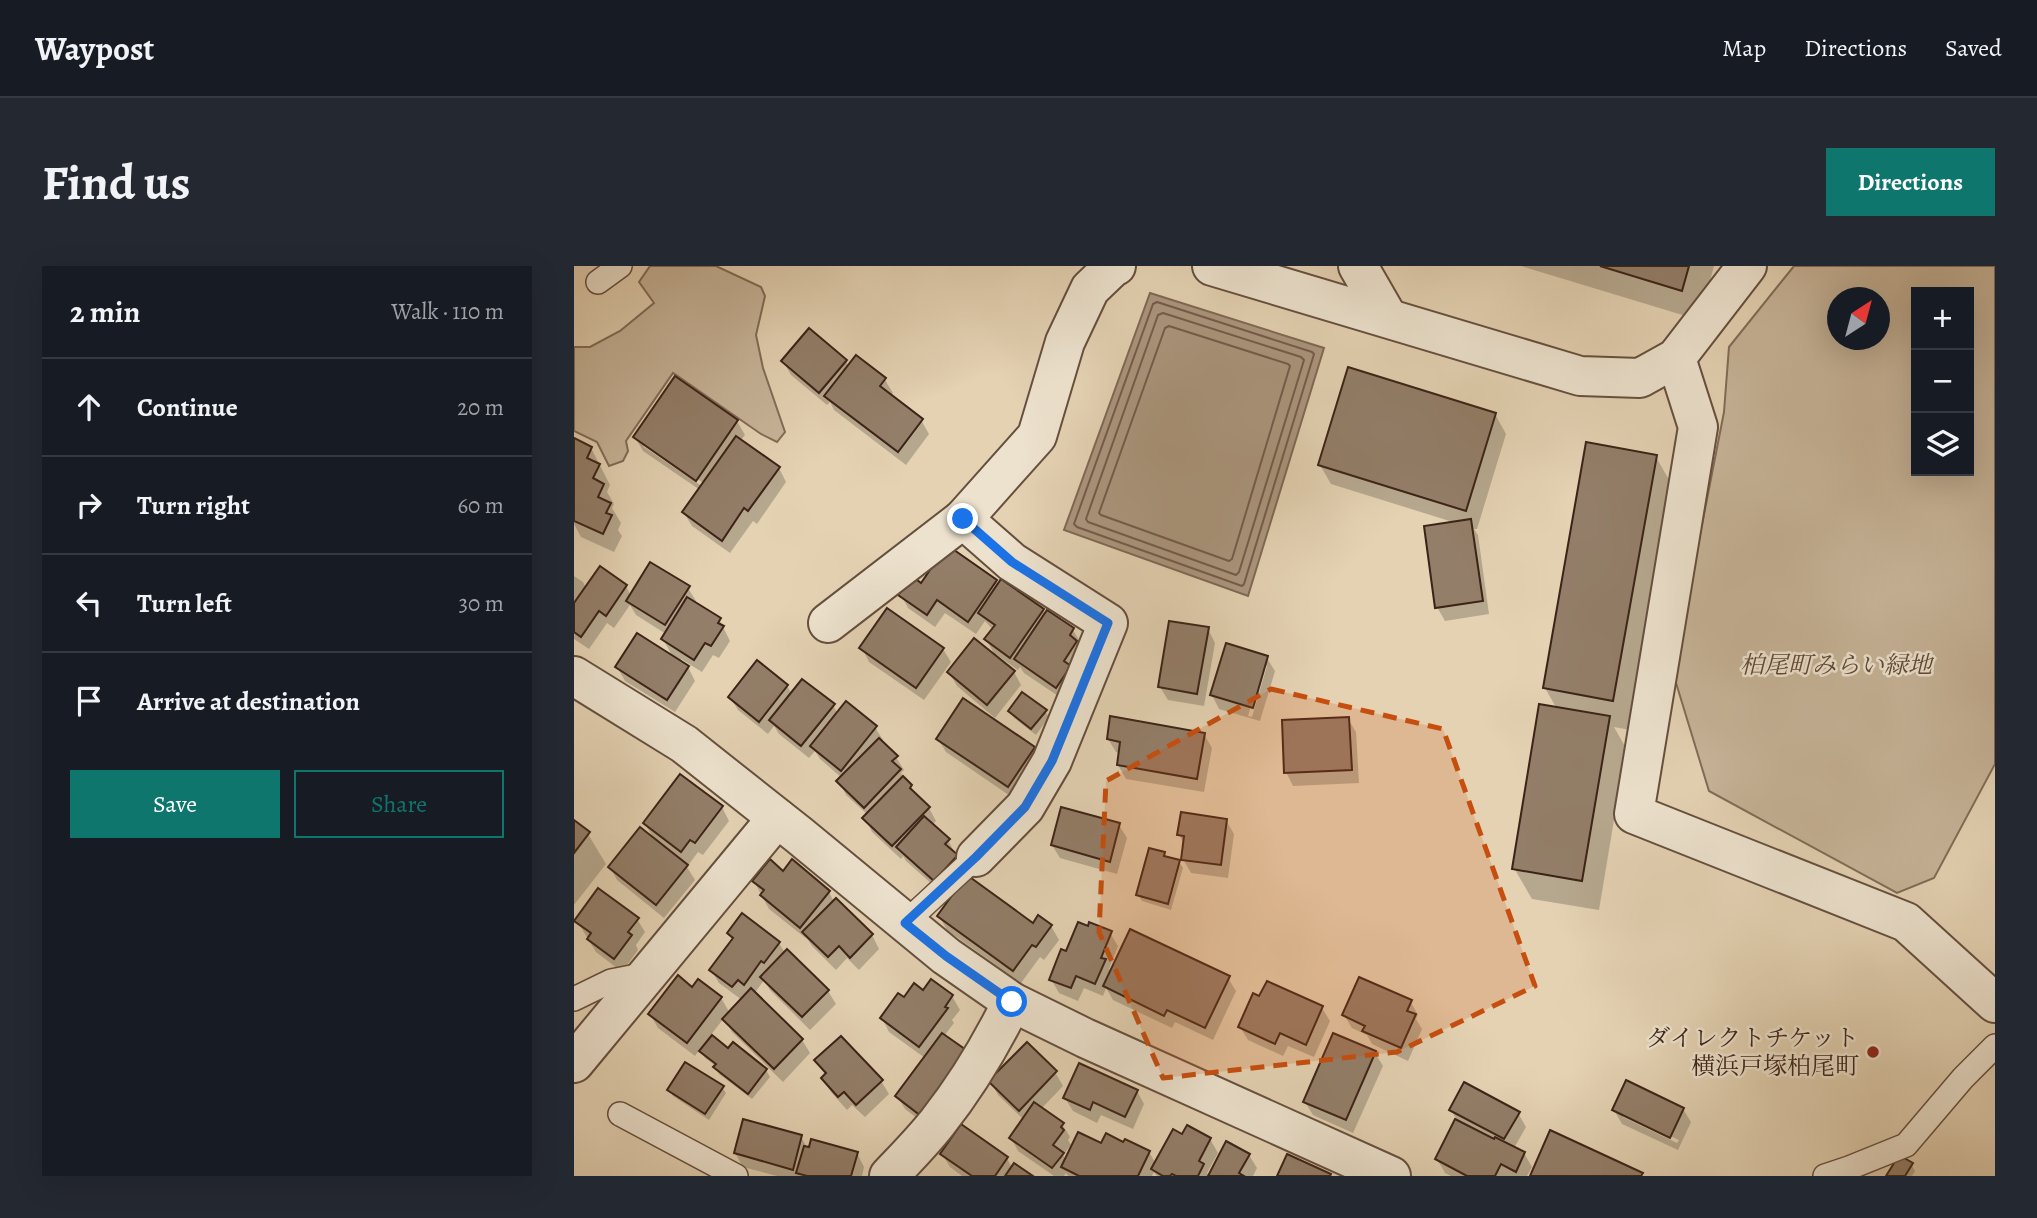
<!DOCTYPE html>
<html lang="en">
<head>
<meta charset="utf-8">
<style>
	:root { --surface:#171b24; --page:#242831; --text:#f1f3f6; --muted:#9ea1a6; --line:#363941; --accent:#0f766e }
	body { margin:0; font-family:Alegreya,"Noto Serif JP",serif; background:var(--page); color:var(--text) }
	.controls { position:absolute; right:21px; top:21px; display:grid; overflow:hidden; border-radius:0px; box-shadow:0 7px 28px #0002 }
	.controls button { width:63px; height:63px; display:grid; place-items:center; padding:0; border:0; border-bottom:2px solid var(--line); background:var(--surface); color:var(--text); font:35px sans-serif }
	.compass { position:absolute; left:1253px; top:21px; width:63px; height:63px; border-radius:50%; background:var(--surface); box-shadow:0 7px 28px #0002; rotate:36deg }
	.stop { position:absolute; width:21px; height:21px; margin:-16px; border:5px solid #1a73e8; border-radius:50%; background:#fff }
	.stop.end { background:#1a73e8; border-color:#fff; box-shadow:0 2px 7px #0008 }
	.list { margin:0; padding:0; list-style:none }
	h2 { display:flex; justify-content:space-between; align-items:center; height:91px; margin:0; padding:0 28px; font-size:30px }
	h2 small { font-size:23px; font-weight:400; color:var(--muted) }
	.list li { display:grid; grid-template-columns:46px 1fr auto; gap:21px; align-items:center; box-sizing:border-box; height:98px; padding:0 28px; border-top:2px solid var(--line) }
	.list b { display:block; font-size:26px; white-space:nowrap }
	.list em { font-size:23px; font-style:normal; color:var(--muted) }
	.actions { display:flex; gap:14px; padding:21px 28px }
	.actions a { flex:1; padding:16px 0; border:2px solid var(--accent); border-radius:0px; text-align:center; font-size:24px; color:var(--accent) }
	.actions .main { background:var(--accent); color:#fff }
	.icon { flex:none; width:38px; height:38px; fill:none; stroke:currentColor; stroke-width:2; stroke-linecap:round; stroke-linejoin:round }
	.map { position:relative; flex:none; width:1421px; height:910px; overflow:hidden; border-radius:0px }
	header { display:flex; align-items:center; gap:42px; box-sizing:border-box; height:98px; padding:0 35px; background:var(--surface); border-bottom:2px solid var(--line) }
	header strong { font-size:33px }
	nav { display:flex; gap:38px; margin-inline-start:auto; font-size:24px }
	.intro { display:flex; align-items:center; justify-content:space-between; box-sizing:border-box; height:168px; padding:0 42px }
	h1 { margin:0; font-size:49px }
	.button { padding:18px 32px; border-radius:0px; background:var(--accent); color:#fff; font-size:24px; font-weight:700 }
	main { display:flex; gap:42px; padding:0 42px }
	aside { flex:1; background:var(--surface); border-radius:0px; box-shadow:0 7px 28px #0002 }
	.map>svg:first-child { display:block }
	.green { fill:#c7b499; stroke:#826c58; stroke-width:2; fill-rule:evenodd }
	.water { fill:#ab967e; stroke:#7f6855; stroke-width:2 }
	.shadow { fill:#0003; fill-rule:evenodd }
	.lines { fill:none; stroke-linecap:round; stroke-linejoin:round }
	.shore { stroke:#745c4b; stroke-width:2 }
	.building { fill:#937e69; stroke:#3c2318; stroke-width:2 }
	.service-casing { stroke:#664f3f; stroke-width:26 }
	.minor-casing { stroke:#664f3f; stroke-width:42 }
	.service { stroke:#ede2ce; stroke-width:23 }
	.minor { stroke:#ede2ce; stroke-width:38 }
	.route { stroke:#1a73e8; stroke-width:9 }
	.marked { fill:#c64e0e; fill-opacity:0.2; stroke:#c64e0e; stroke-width:5; stroke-dasharray:14 9; stroke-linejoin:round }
	.poi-dot { fill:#8f2418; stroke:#ede2ce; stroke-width:2.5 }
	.labels { text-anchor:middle; stroke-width:5; stroke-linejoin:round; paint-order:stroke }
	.park-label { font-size:24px; font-style:italic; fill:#5f4738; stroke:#ede2ce }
	.poi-label { font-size:24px; fill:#3c2318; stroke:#ede2ce; text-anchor:end }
</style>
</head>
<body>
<header>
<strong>Waypost</strong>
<nav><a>Map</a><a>Directions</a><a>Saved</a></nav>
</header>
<div class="intro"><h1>Find us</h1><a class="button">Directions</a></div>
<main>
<aside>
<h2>2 min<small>Walk · 110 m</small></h2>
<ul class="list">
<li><svg class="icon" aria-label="ahead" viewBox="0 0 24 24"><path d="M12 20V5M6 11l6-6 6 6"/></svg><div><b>Continue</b></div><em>20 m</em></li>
<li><svg class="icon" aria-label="right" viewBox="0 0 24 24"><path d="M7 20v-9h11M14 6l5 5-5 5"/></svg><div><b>Turn right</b></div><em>60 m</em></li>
<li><svg class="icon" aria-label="left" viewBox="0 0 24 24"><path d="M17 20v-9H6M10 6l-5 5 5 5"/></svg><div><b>Turn left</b></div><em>30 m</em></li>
<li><svg class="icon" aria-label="arrive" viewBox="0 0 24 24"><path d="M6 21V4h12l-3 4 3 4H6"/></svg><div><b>Arrive at destination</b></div></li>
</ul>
<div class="actions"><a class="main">Save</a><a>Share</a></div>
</aside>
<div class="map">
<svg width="1421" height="910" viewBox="0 0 1421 910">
	<rect width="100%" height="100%" fill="#e4d2b3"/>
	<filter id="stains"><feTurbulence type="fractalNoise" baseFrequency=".00286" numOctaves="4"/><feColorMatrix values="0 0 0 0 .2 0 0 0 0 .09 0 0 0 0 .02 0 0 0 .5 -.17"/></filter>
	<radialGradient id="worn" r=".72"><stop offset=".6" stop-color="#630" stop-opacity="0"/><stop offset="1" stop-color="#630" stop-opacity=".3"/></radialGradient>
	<g class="green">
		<polygon points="76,0 142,0 187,21 191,30 182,69 189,102 211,166 203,176 187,168 99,107 52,175 54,185 49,195 35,200 23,176 0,165 0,81 16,81 46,65 80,37 65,16"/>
		<path d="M1220 0H1421V498L1360 612 1323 627 1135 525 1099 407 1150 146 1155 81ZM1342 26H1395V205H1342ZM1264 32H1306V74H1264Z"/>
	</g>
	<polygon class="water" points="576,27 750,82 674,330 490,264"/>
	<g class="shadow">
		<polygon points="947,0 1140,0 1125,54"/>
		<polygon points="282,92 311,114 319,127 316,130 347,154 355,168 332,199 260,144 256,136 253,139 217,109 209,95 272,95 275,101"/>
		<polygon points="921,148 932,168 903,263 900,263 904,269 915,348 871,355 863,341 882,257 757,218 746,199"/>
		<path d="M163 155 171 169 166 175 205 202 212 216 183 258 179 255 156 287 118 260 110 247 126 224 69 185 61 171ZM70 177 131 218 129 221 70 181Z"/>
		<polygon points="0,174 17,182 36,219 33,226 40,238 38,242 47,257 44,264 48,270 40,286 7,271 0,258"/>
		<polygon points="1082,191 1099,221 1056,464 1040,461 1052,482 1025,644 958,633 940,602 983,443 971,422"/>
		<polygon points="0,310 9,316 12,322 52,320 57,330 114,322 122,335 121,338 145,353 156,375 145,392 139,389 128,406 107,393 105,396 114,401 121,415 101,446 51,415 43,401 100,393 89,373 92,368 62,349 56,339 40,362 33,357 15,383 0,373"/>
		<polygon points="422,315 425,320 469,344 472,350 499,364 507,377 490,434 450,407 446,401 444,404 423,389 422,391 412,373 419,364 411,355 402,368 371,347 361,361 334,342 327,329 348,319"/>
		<polygon points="634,363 641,377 630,440 594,434 586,421"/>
		<polygon points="288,382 369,383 377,396 350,434 295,396"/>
		<path d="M693 392 701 405 686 455 645 443 638 429ZM689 400H693L678 451 674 450Z"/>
		<polygon points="375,406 440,406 447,419 421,452 383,420"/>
		<polygon points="213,420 218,428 259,439 264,448 301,461 309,474 307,476 322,491 330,504 327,507 332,515 344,532 355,542 362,555 358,559 374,574 390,604 368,627 332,595 329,590 327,593 298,566 291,552 294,549 272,529 265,515 268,512 246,493 241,485 235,492 205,468 200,460 194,468 164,444 156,431"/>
		<polygon points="436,445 471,445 475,451 462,469 440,452"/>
		<polygon points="774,453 782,466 785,517 719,520 712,506"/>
		<polygon points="630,468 638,482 630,526 552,513 544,499 546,487 542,486 534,473"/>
		<polygon points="364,473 460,482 468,496 442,534 372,486"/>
		<polygon points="148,541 155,555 129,589 124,586 113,601 121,614 90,652 43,614 36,601 80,573 71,558"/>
		<polygon points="652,554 660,568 654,612 617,607 609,593 611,579 605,569"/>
		<polygon points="0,556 14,568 32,598 0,639"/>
		<polygon points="545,559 553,572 543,608 486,592 478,579"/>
		<polygon points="590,588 593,593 605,596 609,602 597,644 568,635 564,629"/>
		<polygon points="209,607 255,626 260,636 262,635 298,669 305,683 285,704 273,692 262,704 238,680 234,674 195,643 180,615"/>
		<polygon points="365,650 477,660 485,674 470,694 466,691 447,717 373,664"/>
		<polygon points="63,653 71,666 62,679 64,684 48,706 22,686 3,655"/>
		<polygon points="155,667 205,677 211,687 254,725 262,738 236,764 196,724 190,714 180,728 228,774 236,787 209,816 158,766 150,752 136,770 155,784 159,779 192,804 196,811 178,833 145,808 142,800 131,792 126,783 121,790 84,762 76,748 119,723 147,732 156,747 168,734 145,717 137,704 160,674"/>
		<polygon points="536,667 544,680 535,703 538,707 654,712 662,725 639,774 601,756 598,762 539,734 532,722 529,730 510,722 504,735 485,727 477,713 493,688"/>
		<polygon points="378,730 386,744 378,754 380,757 370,770 356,862 331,843 323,830 351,792 315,766 308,752 331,733"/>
		<polygon points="836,735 844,749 842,753 848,763 834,795 798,778 793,769 778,762 770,749"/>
		<polygon points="748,742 756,755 740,791 714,780 709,790 674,774 666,761"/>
		<polygon points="801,787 809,800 779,867 739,849 731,836"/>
		<polygon points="242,794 307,815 315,828 291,851 278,839 273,844 257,826 249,813 252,810"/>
		<polygon points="481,806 489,820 467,843 488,858 496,871 494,874 497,879 489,889 492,894 528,879 550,878 575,886 582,898 608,870 636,873 644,887 633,907 635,910 583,910 580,906 578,910 494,910 492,907 490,910 480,910 444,885 437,872 450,854 424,829 417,816"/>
		<polygon points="148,821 152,827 135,854 99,830 95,824"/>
		<polygon points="563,825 570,838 559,863 527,849 523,857 499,845 491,832"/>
		<path d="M1109 843 1117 856 1104 884 1048 858 1040 844ZM1049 848 1105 874 1103 877 1049 851Z"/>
		<polygon points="877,844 944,847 952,861 940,882 950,887 958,901 953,910 877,910 871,907 863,893 883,854"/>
		<polygon points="227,871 234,883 283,887 290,901 288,910 203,910 169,901 161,887"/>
		<polygon points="368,888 433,892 438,902 455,910 388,910 376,901"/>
		<polygon points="675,889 683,902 679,910 636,910"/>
		<polygon points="1337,898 1341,905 1338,910 1314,910"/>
	</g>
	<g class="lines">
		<g class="shore">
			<polygon points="583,36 738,86 740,88 670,318 668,320 503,261 500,258 579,38"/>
			<polygon points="589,47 727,91 730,94 665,306 662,309 514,256 512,253 584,49"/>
			<polygon points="595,60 714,98 716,100 658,293 655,295 527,249 525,247 591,62"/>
		</g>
	</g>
	<g class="building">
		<polygon points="1026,0 1115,0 1108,25"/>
		<polygon points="235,62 273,94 245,127 207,95"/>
		<polygon points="282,89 312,112 306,120 349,153 324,186 250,130"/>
		<polygon points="774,101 922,147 892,245 744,199"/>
		<polygon points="101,110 164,154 122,215 59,171"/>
		<polygon points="162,170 206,201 174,245 170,242 148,275 108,246"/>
		<polygon points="0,172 18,181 13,192 26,198 19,212 30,218 24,231 37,237 32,247 38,249 29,268 0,255"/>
		<polygon points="1012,176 1083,189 1039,435 969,422"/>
		<polygon points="897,253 909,335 861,342 850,260"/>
		<polygon points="373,279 423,314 394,356 363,334 353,349 324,329 338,310 347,317"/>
		<polygon points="76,296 116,320 91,359 52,335"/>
		<polygon points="26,300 53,319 32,350 25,345 7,371 0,366 0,337"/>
		<polygon points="427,313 470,343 436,392 410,373 421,359 404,347"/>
		<polygon points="113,331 147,352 144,357 150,360 137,380 131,377 120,394 87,373"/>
		<polygon points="313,342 370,382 342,422 285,382"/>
		<polygon points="473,344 500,362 496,369 503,375 490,395 497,400 482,422 440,393"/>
		<polygon points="595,355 635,361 623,428 584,421"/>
		<polygon points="63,367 115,400 93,434 41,401"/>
		<polygon points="400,372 441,405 413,439 373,406"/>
		<polygon points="652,377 694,390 679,442 636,429"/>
		<polygon points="183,394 214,419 185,456 154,431"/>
		<polygon points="228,413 261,438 227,480 195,454"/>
		<polygon points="448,426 473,444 457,463 434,445"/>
		<polygon points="389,432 461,481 434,521 362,473"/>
		<polygon points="272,435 303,460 267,505 236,480"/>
		<polygon points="965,438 1036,450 1008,615 938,603"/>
		<polygon points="536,450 631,467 623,513 543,499 546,476 533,473"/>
		<polygon points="775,451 778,504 710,507 708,454"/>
		<polygon points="305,472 324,490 318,495 327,503 290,542 262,515"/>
		<polygon points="106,508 149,540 121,577 116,574 107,586 69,557"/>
		<polygon points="329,510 338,519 336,522 356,541 318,580 288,552"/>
		<polygon points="487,541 546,557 536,596 477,579"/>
		<polygon points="607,546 653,553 647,599 607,594 610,570 603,569"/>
		<polygon points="350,550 376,573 371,578 384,589 360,615 322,581"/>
		<polygon points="0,554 16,566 0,587"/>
		<polygon points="66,561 114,599 82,639 34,601"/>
		<polygon points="575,582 591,586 590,590 606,594 594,638 562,629"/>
		<polygon points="196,593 209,605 218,593 256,625 226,662 186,629 190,624 178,615"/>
		<polygon points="393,609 459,657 464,649 478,659 462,681 458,679 439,705 363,650"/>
		<polygon points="24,622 65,652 54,666 58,669 40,693 13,673 17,667 0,655"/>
		<polygon points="262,632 299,668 276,692 265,680 254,691 228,666"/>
		<polygon points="168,647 206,676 190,697 187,695 170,719 164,714 158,721 135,704 159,672 153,667"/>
		<polygon points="504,656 514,660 515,656 538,665 527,692 532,693 521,718 502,710 497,722 475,714 487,683 492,685"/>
		<polygon points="556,663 656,710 631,762 593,744 590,750 529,720"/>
		<polygon points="213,683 255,724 228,751 186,711"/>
		<polygon points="104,709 118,721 124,713 148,731 113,777 74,748"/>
		<polygon points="785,711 838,734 833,745 842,748 827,782 788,765 791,760 768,749"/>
		<polygon points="357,713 379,729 371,741 374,742 345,781 306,752 324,727 330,731 340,717 349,724"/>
		<polygon points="693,715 749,740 732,779 706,767 701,778 664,761 679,727 685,730"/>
		<polygon points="177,722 229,773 200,803 148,753"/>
		<polygon points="368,767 395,786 347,850 321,830"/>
		<polygon points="759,767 802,785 772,854 729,836"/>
		<polygon points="138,769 154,782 159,776 193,803 174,828 139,801 142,798 125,785"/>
		<polygon points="267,770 309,814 282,839 270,826 264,831 247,812 252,807 240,794"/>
		<polygon points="453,776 483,805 445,845 414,815"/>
		<polygon points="111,796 150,820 131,848 93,824"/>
		<polygon points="505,797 564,824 551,851 519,836 516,844 489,832"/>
		<polygon points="1052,814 1110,842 1096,872 1038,844"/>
		<polygon points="890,816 946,846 930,873 875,844"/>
		<polygon points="460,836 490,857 487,861 490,864 479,879 490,887 478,902 435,872"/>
		<polygon points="169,853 228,869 219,904 160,887"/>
		<polygon points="881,853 920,873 921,871 951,886 942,906 927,898 921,910 893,910 861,893"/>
		<polygon points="387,858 434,891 421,910 398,910 366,888"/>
		<polygon points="613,859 637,872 625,895 630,898 624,910 602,910 598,908 596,910 589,910 577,903 599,863 608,868"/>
		<polygon points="976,864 1069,907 1067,910 956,910"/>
		<polygon points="504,866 527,877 532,867 549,876 551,873 576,885 564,910 505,910 487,901"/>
		<polygon points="237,873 284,886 277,910 233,910 222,907 230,880 235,881"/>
		<polygon points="652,875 676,888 665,907 670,910 634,910"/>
		<polygon points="713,888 757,908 756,910 703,910"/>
		<polygon points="1325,889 1339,897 1331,910 1312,910"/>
		<polygon points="440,897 459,910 431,910"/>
	</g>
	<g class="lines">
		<defs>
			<g id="service">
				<polyline points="24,16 46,0"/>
				<polyline points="331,657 402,591"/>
				<polyline points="0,733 37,715 73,708"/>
				<polyline points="46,848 162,910"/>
				<polyline points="1251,910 1275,902 1332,879 1389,812 1421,780"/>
			</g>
			<g id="minor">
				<polyline points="638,0 1006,110 1066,112 1102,92 1173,0"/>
				<polyline points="784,0 814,52"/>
				<polyline points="1102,92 1124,161 1060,548 1332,656 1421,737"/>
				<polyline points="254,357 389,253"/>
				<polyline points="0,410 110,478 225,569 372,690 438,736 511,772 817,910"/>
				<polyline points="402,591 451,541 478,495 534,357 438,296 389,253 463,170 491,76 516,23 539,1 542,0"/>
				<polyline points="0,797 203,552"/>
				<path d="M315 910C331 893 348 876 363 857 393 819 417 779 438 736"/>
			</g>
		</defs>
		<use href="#service" class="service-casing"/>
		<use href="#minor" class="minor-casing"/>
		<use href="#service" class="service"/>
		<use href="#minor" class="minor"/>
	</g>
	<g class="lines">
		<polyline class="route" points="389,253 438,296 534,357 478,495 451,541 402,591 331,657 372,690 438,736"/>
	</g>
	<path class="marked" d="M697 423 869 463 961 720 823 786 589 812 525 666 532 515Z"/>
	<circle class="poi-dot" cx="1299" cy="786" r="7"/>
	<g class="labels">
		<g class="park-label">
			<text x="1262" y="407">柏尾町みらい緑地</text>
		</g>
		<g class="poi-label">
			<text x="1285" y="780">ダイレクトチケット<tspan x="1285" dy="28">横浜戸塚柏尾町</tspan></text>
		</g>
	</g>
	<rect width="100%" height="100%" filter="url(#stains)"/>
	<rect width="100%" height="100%" fill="url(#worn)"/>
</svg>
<div class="controls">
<button>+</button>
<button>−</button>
<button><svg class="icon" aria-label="layers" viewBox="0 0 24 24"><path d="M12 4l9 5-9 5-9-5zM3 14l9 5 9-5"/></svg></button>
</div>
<svg class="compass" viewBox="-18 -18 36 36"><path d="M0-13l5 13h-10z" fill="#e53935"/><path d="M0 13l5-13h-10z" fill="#9ea1a6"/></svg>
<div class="stop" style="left:438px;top:736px"></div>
<div class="stop end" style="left:389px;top:253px"></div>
</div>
</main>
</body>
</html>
